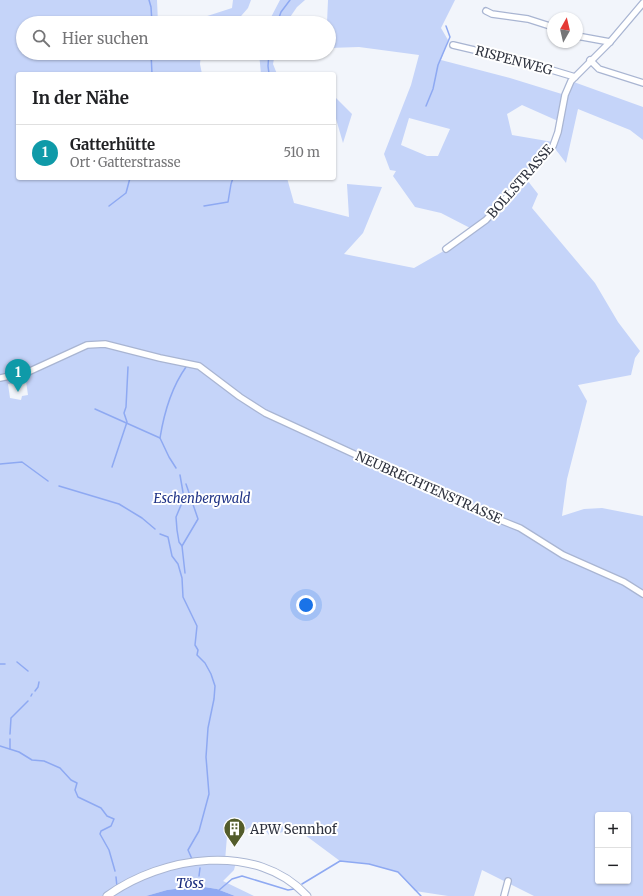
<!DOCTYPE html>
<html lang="de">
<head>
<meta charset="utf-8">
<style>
	:root { --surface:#fff; --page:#f2f2f2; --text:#202124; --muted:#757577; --line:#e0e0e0; --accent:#535c2b }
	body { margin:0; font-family:Merriweather,serif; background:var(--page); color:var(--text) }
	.controls { position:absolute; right:12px; bottom:12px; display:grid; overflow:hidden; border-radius:4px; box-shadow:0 1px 3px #0004 }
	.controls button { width:36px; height:36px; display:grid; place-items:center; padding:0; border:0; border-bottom:1px solid var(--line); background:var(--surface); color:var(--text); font:20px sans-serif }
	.compass { position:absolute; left:547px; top:12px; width:36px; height:36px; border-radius:50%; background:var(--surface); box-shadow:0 1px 3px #0004; rotate:8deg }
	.you { position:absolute; left:306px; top:605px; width:14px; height:14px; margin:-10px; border:3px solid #fff; border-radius:50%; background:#1a73e8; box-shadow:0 0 0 6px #1a73e833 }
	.badge { display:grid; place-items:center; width:26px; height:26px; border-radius:50%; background:var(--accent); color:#fff; font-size:13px; font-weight:700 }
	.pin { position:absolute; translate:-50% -33px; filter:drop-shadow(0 1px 2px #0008) }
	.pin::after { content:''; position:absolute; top:21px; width:14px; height:12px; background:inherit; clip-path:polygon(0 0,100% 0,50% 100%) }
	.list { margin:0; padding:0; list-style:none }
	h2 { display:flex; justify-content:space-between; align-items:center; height:52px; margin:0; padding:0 16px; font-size:17px }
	h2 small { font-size:13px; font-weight:400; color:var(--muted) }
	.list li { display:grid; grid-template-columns:26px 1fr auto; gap:12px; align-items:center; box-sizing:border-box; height:56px; padding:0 16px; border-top:1px solid var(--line) }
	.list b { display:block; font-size:15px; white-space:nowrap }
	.list p { margin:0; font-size:13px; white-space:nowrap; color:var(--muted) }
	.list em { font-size:13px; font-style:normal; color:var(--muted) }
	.icon { flex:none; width:22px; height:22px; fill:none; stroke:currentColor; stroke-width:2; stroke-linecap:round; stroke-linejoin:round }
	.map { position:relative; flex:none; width:643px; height:896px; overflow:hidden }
	.search { position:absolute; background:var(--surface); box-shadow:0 1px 3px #0004; left:16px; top:16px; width:320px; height:44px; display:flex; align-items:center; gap:10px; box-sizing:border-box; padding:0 14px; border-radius:22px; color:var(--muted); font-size:15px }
	.panel { position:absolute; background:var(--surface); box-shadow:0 1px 3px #0004; left:16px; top:72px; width:320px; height:108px; border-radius:4px }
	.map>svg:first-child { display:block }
	.green { fill:#c5d4f9; fill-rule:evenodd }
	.water { fill:#8ea9f2 }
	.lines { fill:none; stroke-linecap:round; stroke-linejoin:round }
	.stream { stroke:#8ea9f2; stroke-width:1.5 }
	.minor-casing { stroke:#a9b5d2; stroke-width:8 }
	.tertiary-casing { stroke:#a9b5d2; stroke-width:9 }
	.minor { stroke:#fff; stroke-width:5.5 }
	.tertiary { stroke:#fff; stroke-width:7 }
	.labels { text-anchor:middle; stroke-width:4; stroke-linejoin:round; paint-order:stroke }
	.street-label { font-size:13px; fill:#2e323e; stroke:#fff }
	.park-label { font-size:13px; font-style:italic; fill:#203487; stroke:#fff }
	.poi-label { font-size:13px; fill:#2e323e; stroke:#fff; text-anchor:start }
	.water-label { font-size:14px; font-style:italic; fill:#1a2c7e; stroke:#fff }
</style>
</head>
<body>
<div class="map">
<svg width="643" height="896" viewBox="0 0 643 896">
	<rect width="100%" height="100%" fill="#f2f5fb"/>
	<g class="green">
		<path d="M0 0H157L158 23H23V53H201L200 64 202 74H18V178H287L294 203 349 217 347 184 382 187 363 233 344 254 414 268 442 252 474 230 441 213 415 207 393 176 396 171 390 170 384 154 411 85 419 55 359 47 329 48V23H327L328 0H455L441 28 448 40 441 60 510 78 565 95 571 81 643 107V140L630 130 578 109 566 163 553 146 558 121 522 105 507 114 512 135 553 142 524 176 538 194 532 208 595 283 618 322 640 351 635 358 631 375 578 385 587 401 567 479 562 516 584 509 602 508 643 516V896H534L482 870 474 896H448L415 891 398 872 369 864 340 861 305 835 288 831 269 835 259 822 241 833 227 836 225 861 236 862 234 870 223 881 254 896H235L217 889 198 886 167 890 146 896H0ZM409 118 450 129 438 156H427L401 145ZM26 381 28 395 22 396 21 400 10 398 8 384ZM598 815H628V881H598Z"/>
		<polygon points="233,0 251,0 248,8 235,23 195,23 195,20 232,8"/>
		<polygon points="280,0 305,0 297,7 286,23 268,23"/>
		<polygon points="259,53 275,53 273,64 277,74 261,74"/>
		<polygon points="334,96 352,114 343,143 334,112"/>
	</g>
	<polygon class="water" points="198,886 217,889 235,896 146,896 167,890"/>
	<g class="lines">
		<g class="stream">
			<polyline points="149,0 151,7 152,23"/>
			<polyline points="277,23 281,12 290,0"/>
			<polyline points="151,53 152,74"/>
			<polyline points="269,74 268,66 269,53"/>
			<polyline points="426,106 433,89 438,65 450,37 446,26"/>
			<polyline points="109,206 126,193 130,178"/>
			<polyline points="204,206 228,202 231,184 233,178"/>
			<polyline points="95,409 160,438 169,457 176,468"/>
			<path d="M160 438C164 413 171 388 186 367"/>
			<polyline points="0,464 22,462 48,481"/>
			<polyline points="112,467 127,422 124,413 126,407 128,367"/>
			<polyline points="180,475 184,498 176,517 177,530 179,542 182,546"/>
			<polyline points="59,486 119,504 142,518 155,529"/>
			<polyline points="160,534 168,537 172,556 178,564 182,578 183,597 197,626 195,645 198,650 197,655 205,663 211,674 215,686 214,699 208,728 206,757 209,794 199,831 188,850 192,859"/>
			<polyline points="185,573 182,546 198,519 186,484"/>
			<polyline points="17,662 28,671"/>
			<polyline points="0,664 5,664"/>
			<polyline points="35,691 38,687 39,682"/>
			<polyline points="31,696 32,694"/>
			<polyline points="10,734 11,718 28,701"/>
			<polyline points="0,746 19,752 32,760 44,761 60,768 71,780 77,783 75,790 78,797 101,808 107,816 114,819 111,826 101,831 100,834 109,850 115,871"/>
			<polyline points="10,749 10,739"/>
			<polyline points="199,876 200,868"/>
			<polyline points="116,877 117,887"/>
			<polyline points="302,884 340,861 369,864 398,872 421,896"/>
			<polyline points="218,891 232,879 242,876 288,890 294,889"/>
		</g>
		<defs>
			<g id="minor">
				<polyline points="486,11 492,14 528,19 553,27"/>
				<polyline points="577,36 610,42"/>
				<polyline points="453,45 525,62 575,77"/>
				<polyline points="590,60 599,69 643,83"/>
				<polyline points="446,249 486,220 553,146 558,132 565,95 571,81 610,42 643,3"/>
				<polyline points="0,378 28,372 87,345 105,344 160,358 199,366 240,397 265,413 480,512 520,528 563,555 624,582 643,594"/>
				<polyline points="504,896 508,881"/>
			</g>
			<path id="tertiary" d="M107 896C162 856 257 841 307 896"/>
		</defs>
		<use href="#minor" class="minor-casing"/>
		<use href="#tertiary" class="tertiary-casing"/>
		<use href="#minor" class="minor"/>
		<use href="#tertiary" class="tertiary"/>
	</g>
	<defs>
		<symbol id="building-pin" viewBox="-11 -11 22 30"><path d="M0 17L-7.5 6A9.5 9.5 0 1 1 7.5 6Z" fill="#535c2b" stroke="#fff"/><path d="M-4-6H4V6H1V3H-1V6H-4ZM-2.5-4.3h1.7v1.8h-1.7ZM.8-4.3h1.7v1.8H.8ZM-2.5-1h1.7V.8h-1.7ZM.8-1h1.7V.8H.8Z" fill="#fff"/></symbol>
	</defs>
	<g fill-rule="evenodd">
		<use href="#building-pin" x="222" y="816" width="25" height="34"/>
	</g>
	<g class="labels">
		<g class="street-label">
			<text transform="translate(514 60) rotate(15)" y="5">RISPENWEG</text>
			<text transform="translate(520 181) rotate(-49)" y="5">BOLLSTRASSE</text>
			<text transform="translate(429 487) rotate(24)" y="5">NEUBRECHTENSTRASSE</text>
		</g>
		<g class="park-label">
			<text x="202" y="503">Eschenbergwald</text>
		</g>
		<g class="poi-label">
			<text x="250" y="834">APW Sennhof</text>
		</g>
		<g class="water-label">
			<text x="190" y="888">Töss</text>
		</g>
	</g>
</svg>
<div class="controls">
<button>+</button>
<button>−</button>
</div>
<svg class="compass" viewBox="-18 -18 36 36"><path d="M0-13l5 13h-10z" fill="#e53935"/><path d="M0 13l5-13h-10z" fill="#757577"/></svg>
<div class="you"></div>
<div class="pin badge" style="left:18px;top:392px;background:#0f9aa8">1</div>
<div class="search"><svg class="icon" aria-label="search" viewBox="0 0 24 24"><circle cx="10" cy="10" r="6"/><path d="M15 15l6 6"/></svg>Hier suchen</div>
<section class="panel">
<h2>In der Nähe<small></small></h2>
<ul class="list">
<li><span class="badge" style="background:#0f9aa8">1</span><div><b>Gatterhütte</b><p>Ort · Gatterstrasse</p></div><em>510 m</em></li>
</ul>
</section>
</div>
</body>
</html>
